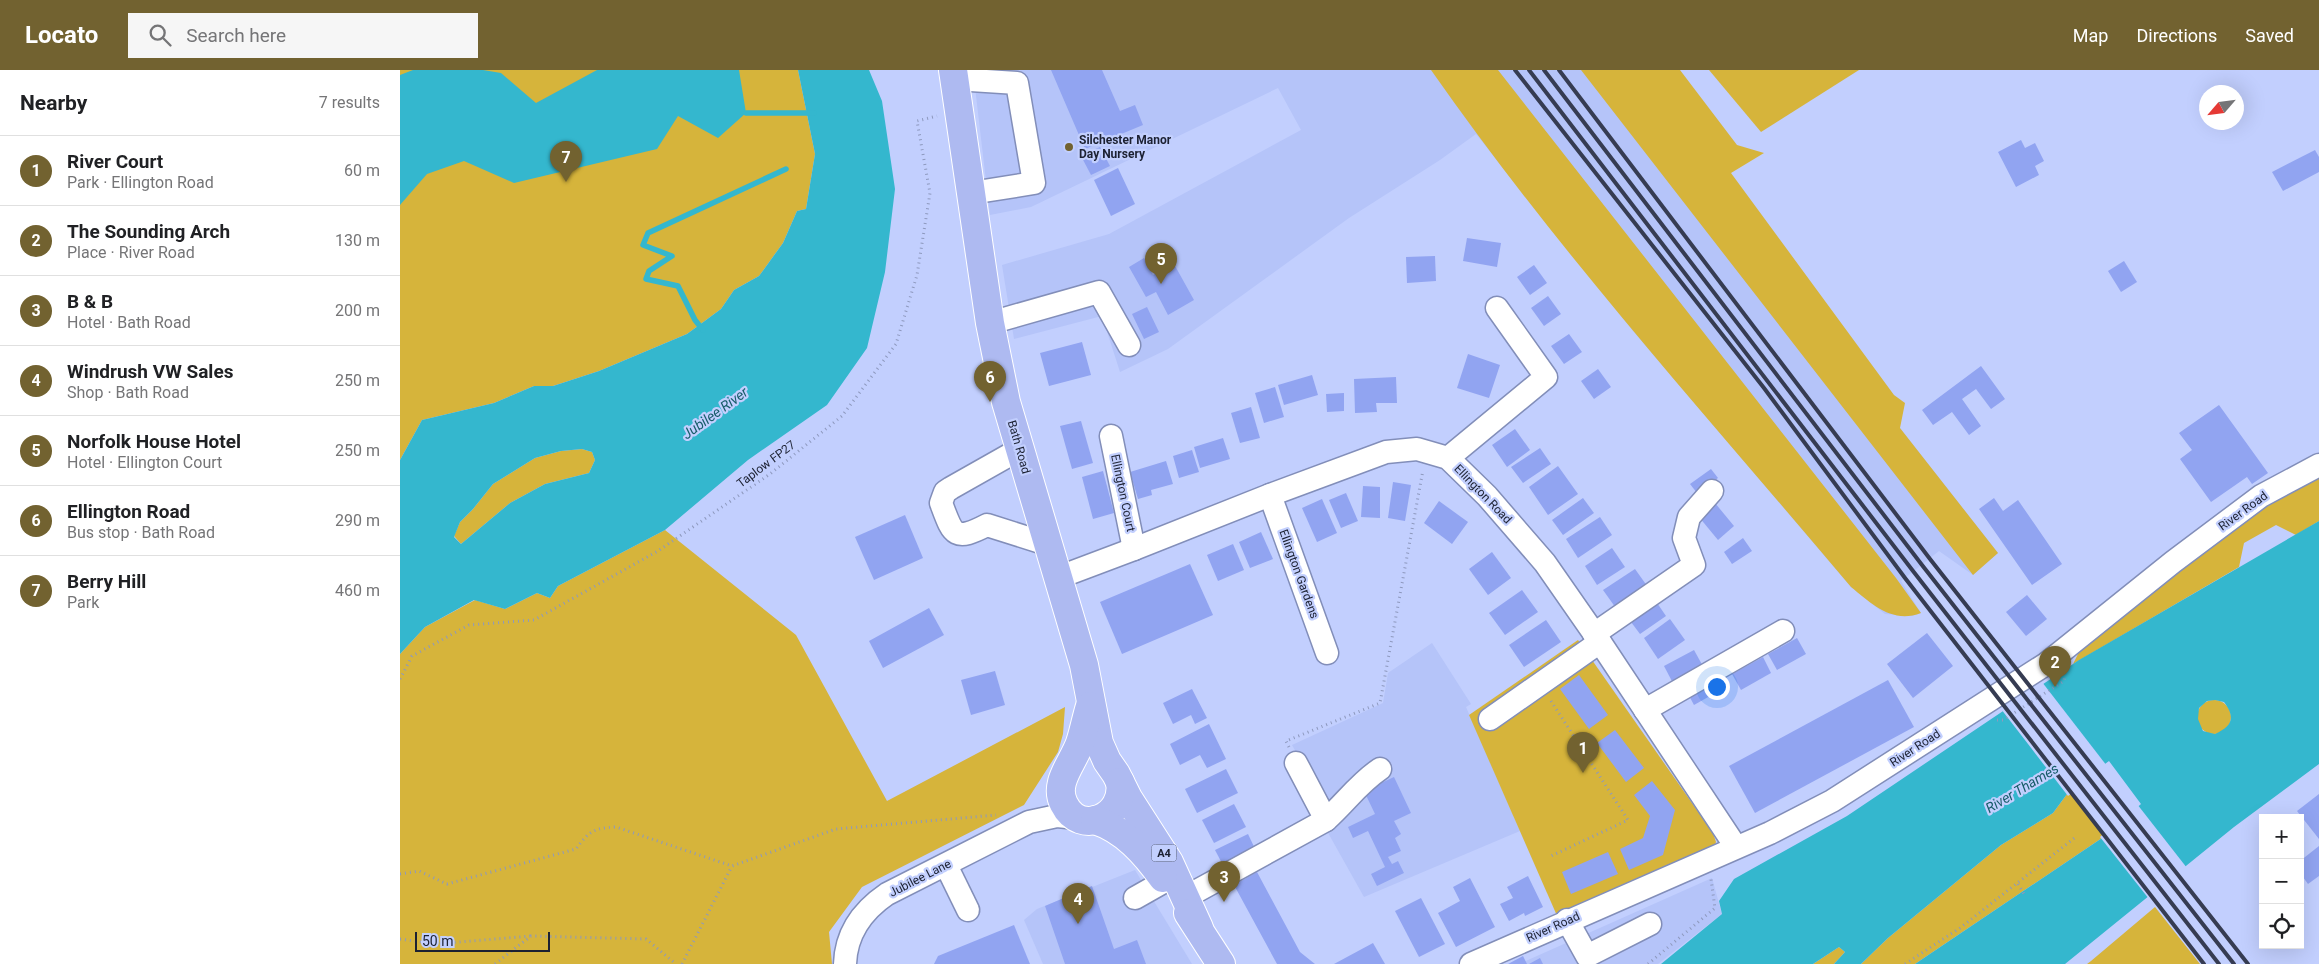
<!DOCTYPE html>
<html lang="en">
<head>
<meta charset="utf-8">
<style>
	:root { --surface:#fff; --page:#f6f6f6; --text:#202124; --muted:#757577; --line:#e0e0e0; --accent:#726230 }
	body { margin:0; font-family:Roboto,sans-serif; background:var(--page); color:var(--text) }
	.controls { position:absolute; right:15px; bottom:15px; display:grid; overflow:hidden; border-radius:0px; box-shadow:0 5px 20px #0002 }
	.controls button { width:45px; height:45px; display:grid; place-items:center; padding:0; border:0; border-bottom:1px solid var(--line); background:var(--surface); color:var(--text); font:25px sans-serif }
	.compass { position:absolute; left:1799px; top:15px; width:45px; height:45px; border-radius:50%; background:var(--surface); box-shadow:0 5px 20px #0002; rotate:242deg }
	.scale { position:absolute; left:15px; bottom:12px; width:135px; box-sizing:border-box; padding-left:5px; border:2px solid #1c2132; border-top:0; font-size:14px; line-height:18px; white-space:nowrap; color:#1c2132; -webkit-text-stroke:4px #c2cffe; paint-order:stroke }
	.you { position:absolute; left:1316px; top:616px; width:18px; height:18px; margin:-12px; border:4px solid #fff; border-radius:50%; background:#1a73e8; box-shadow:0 0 0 8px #1a73e833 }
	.badge { display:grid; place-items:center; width:32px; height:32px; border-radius:50%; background:var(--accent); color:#fff; font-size:16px; font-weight:700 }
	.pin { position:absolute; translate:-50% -41px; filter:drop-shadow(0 1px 2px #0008) }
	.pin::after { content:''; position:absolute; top:26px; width:18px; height:15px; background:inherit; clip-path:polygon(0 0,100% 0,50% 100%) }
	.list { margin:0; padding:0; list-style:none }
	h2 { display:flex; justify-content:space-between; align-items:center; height:65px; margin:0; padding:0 20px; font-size:21px }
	h2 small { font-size:16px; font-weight:400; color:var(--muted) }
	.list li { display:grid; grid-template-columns:32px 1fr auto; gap:15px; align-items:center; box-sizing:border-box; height:70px; padding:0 20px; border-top:1px solid var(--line) }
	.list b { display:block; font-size:19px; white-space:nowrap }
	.list p { margin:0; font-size:16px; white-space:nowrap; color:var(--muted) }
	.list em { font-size:16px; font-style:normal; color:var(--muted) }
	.icon { flex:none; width:28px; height:28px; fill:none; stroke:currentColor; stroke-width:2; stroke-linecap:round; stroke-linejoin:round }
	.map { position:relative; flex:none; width:1919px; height:894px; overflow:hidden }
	header { display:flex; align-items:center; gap:30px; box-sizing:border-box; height:70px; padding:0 25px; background:var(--accent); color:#fff }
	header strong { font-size:24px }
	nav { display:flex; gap:28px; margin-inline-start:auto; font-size:18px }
	.search { width:350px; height:45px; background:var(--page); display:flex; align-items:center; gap:12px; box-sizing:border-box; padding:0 18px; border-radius:0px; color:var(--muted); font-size:19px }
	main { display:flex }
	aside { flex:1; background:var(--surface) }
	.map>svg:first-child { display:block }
	.built { fill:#b5c4f9 }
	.green { fill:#d6b43b }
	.water { fill:#34b7ce; fill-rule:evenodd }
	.pier { fill:#c2cffe }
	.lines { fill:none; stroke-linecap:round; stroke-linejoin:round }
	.stream { stroke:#34b7ce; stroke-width:5.5 }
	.building { fill:#91a4f1 }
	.minor-casing { stroke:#828eb9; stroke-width:25 }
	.major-casing { stroke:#fff; stroke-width:30 }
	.path { stroke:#8e99be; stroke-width:3; stroke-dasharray:1 4; stroke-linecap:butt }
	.minor { stroke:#fff; stroke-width:22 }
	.major { stroke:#aebaf1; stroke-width:28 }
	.rail { stroke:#363c52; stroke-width:4 }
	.poi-dot { fill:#726230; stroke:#c2cffe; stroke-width:2 }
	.labels { text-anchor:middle; stroke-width:4.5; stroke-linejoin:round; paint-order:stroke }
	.shield { fill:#c2cffe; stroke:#4e556f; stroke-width:1 }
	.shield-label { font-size:11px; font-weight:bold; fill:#1c2132 }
	.poi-label { font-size:12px; font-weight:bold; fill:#1c2132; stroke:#c2cffe; text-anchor:start }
	.street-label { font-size:12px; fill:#1c2132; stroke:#c2cffe }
	.water-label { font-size:14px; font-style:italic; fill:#165c68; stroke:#c2cffe }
</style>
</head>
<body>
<header>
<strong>Locato</strong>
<div class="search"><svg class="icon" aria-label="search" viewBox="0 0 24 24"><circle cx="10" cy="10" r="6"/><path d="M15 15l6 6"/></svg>Search here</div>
<nav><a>Map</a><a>Directions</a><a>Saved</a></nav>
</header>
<main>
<aside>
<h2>Nearby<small>7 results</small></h2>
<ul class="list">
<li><span class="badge">1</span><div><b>River Court</b><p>Park · Ellington Road</p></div><em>60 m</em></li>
<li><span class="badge">2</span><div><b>The Sounding Arch</b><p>Place · River Road</p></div><em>130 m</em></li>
<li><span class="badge">3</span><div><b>B &amp; B</b><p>Hotel · Bath Road</p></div><em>200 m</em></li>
<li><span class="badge">4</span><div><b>Windrush VW Sales</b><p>Shop · Bath Road</p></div><em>250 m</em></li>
<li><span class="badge">5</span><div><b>Norfolk House Hotel</b><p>Hotel · Ellington Court</p></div><em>250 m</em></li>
<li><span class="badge">6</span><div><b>Ellington Road</b><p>Bus stop · Bath Road</p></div><em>290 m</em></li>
<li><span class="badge">7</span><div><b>Berry Hill</b><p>Park</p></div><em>460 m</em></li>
</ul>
</aside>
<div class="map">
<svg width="1919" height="894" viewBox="0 0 1919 894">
	<rect width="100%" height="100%" fill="#c2cffe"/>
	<g class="built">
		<polygon points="573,0 1231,0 1500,358 1598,483 1573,505 1539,481 1501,511 1521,543 1512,546 1485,544 1451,517 1233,261 1076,64 1040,90 949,148 768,279 720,302 702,246 614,269 602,195 709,164 901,60 878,18 631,137 590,145"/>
		<polygon points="1032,573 1071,634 1066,637 1120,761 964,827 927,761 937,756 892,675 983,633 988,603"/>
		<polygon points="735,800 792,894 643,894 624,850 637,839"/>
		<polygon points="1312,808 1322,844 1258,894 1119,894"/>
	</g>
	<g class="green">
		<polygon points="0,0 398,0 415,84 406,139 397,141 383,173 359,206 334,220 321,239 287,264 199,301 153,316 134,316 94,333 22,350 0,390"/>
		<path d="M1031 0H1098L1496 508 1521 543C1492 554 1472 534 1451 517 1308 347 1158 182 1031 0Z"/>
		<polygon points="1181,0 1280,0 1337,75 1364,83 1331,103 1494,325 1505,333 1500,358 1598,483 1573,505"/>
		<polygon points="1309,0 1459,0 1361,62"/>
		<polygon points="182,379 192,382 195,390 189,403 145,414 110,433 61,474 54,466 60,452 73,439 93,414 135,388 161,381"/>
		<polygon points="1919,405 1919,451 1896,465 1876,455 1844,473 1839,497 1673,594 1681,578 1736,532 1863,437"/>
		<polygon points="265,460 396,565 487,731 665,637 663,664 658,682 624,735 462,817 429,862 432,894 0,894 0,584 25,557 75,530 105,539 137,523 150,528 158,516"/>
		<polygon points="1178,570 1313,763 1316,772 1314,777 1158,848 1069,645"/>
		<circle cx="1814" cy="647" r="17"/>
		<polygon points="1670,720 1705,766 1515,894 1461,894 1488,868 1601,775 1653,743"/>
		<polygon points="1755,837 1800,894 1687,894 1691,891"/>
		<polygon points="1439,877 1445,882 1434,894 1413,894"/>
	</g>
	<g class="water">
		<polygon points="13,0 83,0 101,3 136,33 197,0 339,0 346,43 318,68 278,46 257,79 114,113 64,91 27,104 0,135 0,5"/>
		<path d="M398 0H469L482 31 495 119 485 202 467 278 427 335 348 390 265 460 158 516 150 528 137 523 105 539 74 530 25 557 0 584V390L22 350 94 333 134 316H153L199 301 287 264 321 239 334 220 359 206 383 173 397 141 406 139 415 84ZM182 379 192 382 195 390 189 403 145 414 110 433 61 474 54 467 60 452 73 439 93 414 135 388 161 381Z"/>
		<path d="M1919 451V694L1834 757 1665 894H1515L1705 766 1741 734 1709 691 1670 720 1653 743 1601 775 1488 868 1461 894H1434L1445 882 1439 877 1413 894H1261L1322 844 1319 831 1334 809 1447 746 1679 590ZM1815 630 1824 632C1836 648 1832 656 1815 664L1803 661 1798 649 1799 638 1807 631Z"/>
	</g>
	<g class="pier">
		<polygon points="1642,612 1707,696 1668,726 1601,639"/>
		<polygon points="1737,734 1787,798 1749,829 1700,767"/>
	</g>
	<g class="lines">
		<g class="stream">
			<polyline points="346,43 414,43"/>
			<polyline points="303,260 295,250 278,216 246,209 249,201 272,186 243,175 248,163 386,99"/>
		</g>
	</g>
	<g class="building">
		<polygon points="651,0 702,0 720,41 735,35 743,55 685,79"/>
		<polygon points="1621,70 1625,78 1635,73 1644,91 1635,96 1639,105 1616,117 1598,82"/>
		<polygon points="700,77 710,96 691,105 681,86"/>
		<polygon points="1915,80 1919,87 1919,102 1883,121 1872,102"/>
		<polygon points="718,98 735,134 711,146 694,110"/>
		<polygon points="1067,168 1101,173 1097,197 1063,191"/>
		<polygon points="1035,186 1036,211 1007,213 1006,187"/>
		<polygon points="744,188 753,205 774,194 794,230 768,245 756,222 746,227 729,197"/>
		<polygon points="1724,191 1737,212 1721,222 1708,201"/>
		<polygon points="1134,195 1147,213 1130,225 1117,207"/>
		<polygon points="1148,226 1161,244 1144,256 1131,238"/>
		<polygon points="747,237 759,262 744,269 732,244"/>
		<polygon points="1169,264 1182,282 1164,294 1151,276"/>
		<polygon points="682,272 691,305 649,316 640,283"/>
		<polygon points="1068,284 1100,295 1089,328 1057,318"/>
		<polygon points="1581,296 1605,329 1591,339 1576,319 1562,329 1581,356 1569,365 1552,342 1533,355 1522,340"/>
		<polygon points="1198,299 1211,317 1194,329 1181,311"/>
		<polygon points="912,305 918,325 884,335 878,315"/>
		<polygon points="996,307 997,333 976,333 977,342 955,343 954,309"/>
		<polygon points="875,317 884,347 864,353 855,323"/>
		<polygon points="944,323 944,341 927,342 926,324"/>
		<polygon points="1819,335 1868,403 1852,414 1847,407 1811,432 1780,389 1792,380 1779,363"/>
		<polygon points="851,337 860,368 840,373 831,343"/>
		<polygon points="681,351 693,393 672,399 660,356"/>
		<polygon points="1115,359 1130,380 1107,397 1092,375"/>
		<polygon points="823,368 830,389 800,398 794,377"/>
		<polygon points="1140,378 1151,394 1123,413 1111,397"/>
		<polygon points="792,380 799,402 779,408 773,386"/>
		<polygon points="766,391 773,414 751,420 752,425 738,429 730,402"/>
		<polygon points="1158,396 1178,424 1148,445 1129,417"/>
		<polygon points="1311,399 1318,408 1297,423 1290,414"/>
		<polygon points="703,401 714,443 693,449 682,407"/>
		<polygon points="993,412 1011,415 1005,451 988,448"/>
		<polygon points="963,416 980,417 980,448 961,447"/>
		<polygon points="946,423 958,451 941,458 929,430"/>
		<polygon points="1183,428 1194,443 1163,465 1152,450"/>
		<polygon points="1594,428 1603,441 1618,430 1662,494 1632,515 1579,439"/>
		<polygon points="922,429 937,463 917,472 902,438"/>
		<polygon points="1039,431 1068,452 1052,474 1024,453"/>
		<polygon points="1315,433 1334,456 1318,470 1299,447"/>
		<polygon points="505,445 523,488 474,510 455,467"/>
		<polygon points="1200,447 1212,465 1178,488 1166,469"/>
		<polygon points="861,462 873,489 850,498 839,472"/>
		<polygon points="1343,468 1352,481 1332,494 1324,482"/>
		<polygon points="833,474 844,500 818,511 807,485"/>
		<polygon points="1212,478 1225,497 1197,515 1185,496"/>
		<polygon points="1092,482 1111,508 1088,525 1069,499"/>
		<polygon points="790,494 813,545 722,584 700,532"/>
		<polygon points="1235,499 1250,520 1218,541 1203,520"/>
		<polygon points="1122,520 1138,542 1105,565 1089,543"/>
		<polygon points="1627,525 1647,549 1626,566 1606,542"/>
		<polygon points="1255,530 1266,546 1240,564 1228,548"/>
		<polygon points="529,538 544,565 483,598 469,571"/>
		<polygon points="1270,549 1285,570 1258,589 1244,568"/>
		<polygon points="1146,550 1161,572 1124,597 1109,575"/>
		<polygon points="1527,563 1553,596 1513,628 1487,594"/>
		<polygon points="1397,568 1406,584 1377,600 1368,584"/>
		<polygon points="1294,580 1305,600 1275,617 1264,596"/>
		<polygon points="1363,587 1371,603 1341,620 1332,604"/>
		<polygon points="595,601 605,635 571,645 561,610"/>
		<polygon points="1179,605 1208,645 1189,659 1160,619"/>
		<polygon points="1488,610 1514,657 1355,743 1329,696"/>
		<polygon points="1302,611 1310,626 1294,635 1286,620"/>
		<polygon points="1316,611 1322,623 1313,628 1306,616"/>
		<polygon points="792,619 807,648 795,654 791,645 773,654 763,633"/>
		<polygon points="809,654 826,689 807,698 800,685 780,695 770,674"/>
		<polygon points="1215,660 1244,698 1226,712 1197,673"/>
		<polygon points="826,699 838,723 797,743 785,719"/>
		<polygon points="994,707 1011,743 994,751 1001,764 995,768 1001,781 988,787 992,794 998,791 1004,803 977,816 971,804 985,797 968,761 953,768 948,757 975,744 964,721"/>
		<polygon points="1252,711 1275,740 1263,785 1229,800 1220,779 1243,768 1250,746 1234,725"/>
		<polygon points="1919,724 1919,769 1897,741"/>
		<polygon points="834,734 846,757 814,773 802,750"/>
		<polygon points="848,764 857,783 825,799 815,780"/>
		<polygon points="1919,776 1919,806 1908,814 1900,803 1900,791"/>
		<polygon points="1208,782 1218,804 1171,824 1162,802"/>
		<polygon points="857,802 900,882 915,894 877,894 834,815"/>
		<polygon points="1128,806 1143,837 1125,846 1124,843 1109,851 1100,834 1113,828 1107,817"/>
		<polygon points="1070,808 1095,857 1056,877 1038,843 1060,831 1053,817"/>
		<polygon points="692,816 714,879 737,870 746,894 665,894 645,836"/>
		<polygon points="1021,828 1045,874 1019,887 995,841"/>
		<polygon points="614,855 630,894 534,894 538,886"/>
		<polygon points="973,873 985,894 934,894"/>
		<polygon points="1123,886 1127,894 1108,894"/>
		<polygon points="1140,888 1143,894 1129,894"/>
	</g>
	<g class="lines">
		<defs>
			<g id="minor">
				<polyline points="555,9 617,13 634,113 571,123"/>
				<polyline points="590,253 699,222 729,275"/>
				<polyline points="711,366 734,479"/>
				<path d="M620 379 551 418 545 422 541 433C553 465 554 472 587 455L647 474"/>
				<polyline points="1048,388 1146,307 1097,238"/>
				<polyline points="870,425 927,583"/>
				<polyline points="657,508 734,479 870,425 986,382 1017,379 1048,388 1087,426 1145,493 1200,572 1336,777"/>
				<polyline points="1194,564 1294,495 1284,468 1289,447 1312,421"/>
				<polyline points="1245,640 1383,561"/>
				<polyline points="1090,649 1200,572"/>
				<path d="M926 750C946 732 958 714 980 699"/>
				<polyline points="546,795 568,840"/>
				<polyline points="786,827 926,750 896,693"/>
				<polyline points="735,828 765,811"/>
				<polyline points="1167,850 1187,886 1250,854"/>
				<path d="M445 894C446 863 462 841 487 824L629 752 657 746 677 748"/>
				<polyline points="1071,894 1370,763 1432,731 1646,594 1773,492 1861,426 1919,395"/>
			</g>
			<g id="major">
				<polyline points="553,0 590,253 606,332 684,595 699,673 707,691 716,704 728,728 769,792 799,858"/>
				<path d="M690 636C686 649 684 661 680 673 673 693 653 713 664 734 680 767 726 747 720 712"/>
				<path d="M695 750C725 760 745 783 763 808"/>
				<polyline points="788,843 821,894"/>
			</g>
		</defs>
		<use href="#minor" class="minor-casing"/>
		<use href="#major" class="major-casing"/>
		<g class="path">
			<polyline points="0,609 12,586 69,555 134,550 258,481 370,404 442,346 496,274 517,205 530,123 517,51 537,46"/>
			<polyline points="1151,631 1228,750 1151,786"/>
			<polyline points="1597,650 1603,650 1664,611 1665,605"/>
			<polyline points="889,677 886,671 980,633 1023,400"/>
			<path d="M0 804 19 801 47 814 176 779C189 761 194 758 216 757L332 796 436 759 596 745"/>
			<polyline points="1618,814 1624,824"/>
			<polyline points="0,869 35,874 131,866"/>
			<polyline points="95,894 131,866 246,869 276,894"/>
			<polyline points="282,894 332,796"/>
			<polyline points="1248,894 1315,838 1311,809"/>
			<polyline points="1505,894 1560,858 1677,766"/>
		</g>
		<use href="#minor" class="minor"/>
		<use href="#major" class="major"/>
		<g class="rail">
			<polyline points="1115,0 1364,318 1505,508 1804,894"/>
			<polyline points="1129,0 1513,501 1819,894"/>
			<polyline points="1144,0 1522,495 1834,894"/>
			<polyline points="1159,0 1530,489 1848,894"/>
		</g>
	</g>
	<circle class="poi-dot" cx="669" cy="77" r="5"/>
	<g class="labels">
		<rect class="shield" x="751.5" y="774.5" width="25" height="17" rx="4"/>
		<g class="shield-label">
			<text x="764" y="787">A4</text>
		</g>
		<g class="poi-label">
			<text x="679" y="74">Silchester Manor<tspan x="679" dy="14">Day Nursery</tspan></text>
		</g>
		<g class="street-label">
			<text transform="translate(619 377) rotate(74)" y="4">Bath Road</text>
			<text transform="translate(366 394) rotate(-37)" y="4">Taplow FP27</text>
			<text transform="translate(723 423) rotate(78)" y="4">Ellington Court</text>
			<text transform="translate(1083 424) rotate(46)" y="4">Ellington Road</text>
			<text transform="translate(1843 441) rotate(-36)" y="4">River Road</text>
			<text transform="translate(899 504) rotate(70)" y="4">Ellington Gardens</text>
			<text transform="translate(1515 678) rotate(-33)" y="4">River Road</text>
			<text transform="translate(520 808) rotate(-27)" y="4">Jubilee Lane</text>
			<text transform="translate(1153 857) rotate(-24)" y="4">River Road</text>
		</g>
		<g class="water-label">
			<text transform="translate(315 343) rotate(-36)" y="5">Jubilee River</text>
			<text transform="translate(1622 718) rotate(-31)" y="5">River Thames</text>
		</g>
	</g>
</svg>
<div class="controls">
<button>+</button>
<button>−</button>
<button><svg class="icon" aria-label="locate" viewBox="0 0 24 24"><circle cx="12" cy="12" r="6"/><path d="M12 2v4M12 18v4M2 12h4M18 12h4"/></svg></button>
</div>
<svg class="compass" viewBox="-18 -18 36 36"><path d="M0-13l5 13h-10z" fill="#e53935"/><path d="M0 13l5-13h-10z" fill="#757577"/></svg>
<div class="scale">50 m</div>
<div class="you"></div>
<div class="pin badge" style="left:1183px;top:703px">1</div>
<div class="pin badge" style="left:1655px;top:617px">2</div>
<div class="pin badge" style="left:824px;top:832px">3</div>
<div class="pin badge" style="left:678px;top:854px">4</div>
<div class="pin badge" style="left:761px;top:214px">5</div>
<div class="pin badge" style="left:590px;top:332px">6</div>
<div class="pin badge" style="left:166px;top:112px">7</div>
</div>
</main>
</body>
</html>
